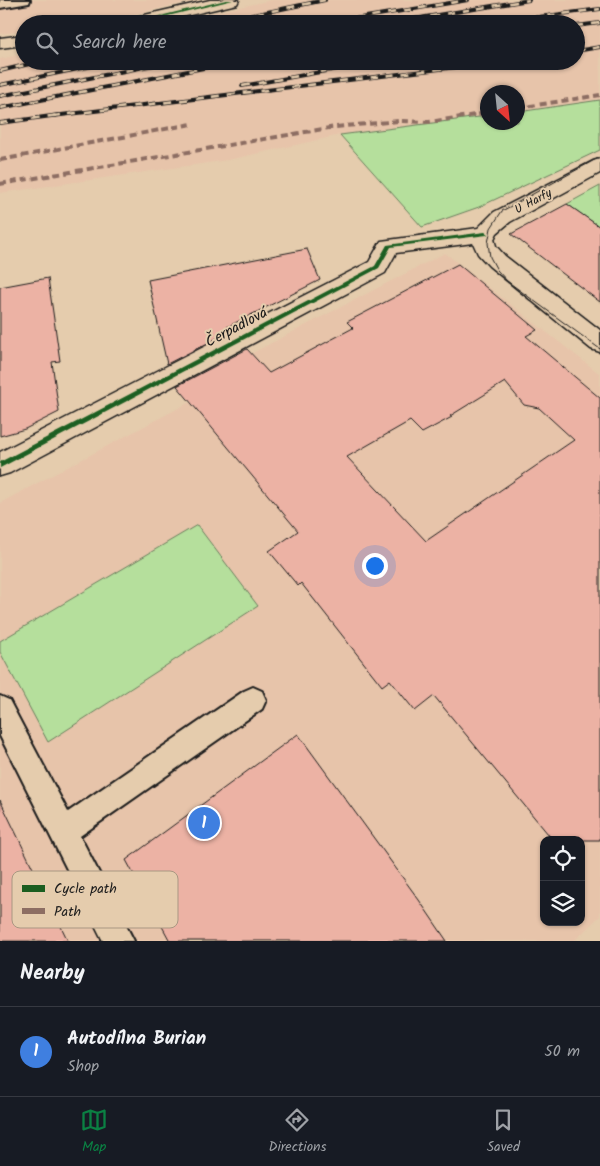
<!DOCTYPE html>
<html lang="en">
<head>
<meta charset="utf-8">
<style>
	:root { --surface:#171b24; --page:#20242c; --text:#f1f3f6; --muted:#9ea1a6; --line:#363941; --accent:#0b8043 }
	body { margin:0; font-family:Kalam,sans-serif; background:var(--page); color:var(--text) }
	.controls { position:absolute; right:15px; bottom:15px; display:grid; overflow:hidden; border-radius:10px; box-shadow:0 1px 4px #0004 }
	.controls button { width:45px; height:45px; display:grid; place-items:center; padding:0; border:0; border-bottom:1px solid var(--line); background:var(--surface); color:var(--text); font:25px sans-serif }
	.compass { position:absolute; left:480px; top:85px; width:45px; height:45px; border-radius:50%; background:var(--surface); box-shadow:0 1px 4px #0004; rotate:153deg }
	.you { position:absolute; left:374px; top:565px; width:18px; height:18px; margin:-12px; border:4px solid #fff; border-radius:50%; background:#1a73e8; box-shadow:0 0 0 8px #1a73e833 }
	.badge { display:grid; place-items:center; width:32px; height:32px; border-radius:50%; background:var(--accent); color:#fff; font-size:16px; font-weight:700 }
	.pin { position:absolute; translate:-50% -50%; border:2px solid #fff; box-shadow:0 1px 5px #0006 }
	.list { margin:0; padding:0; list-style:none }
	h2 { display:flex; justify-content:space-between; align-items:center; height:65px; margin:0; padding:0 20px; font-size:21px }
	h2 small { font-size:16px; font-weight:400; color:var(--muted) }
	.list li { display:grid; grid-template-columns:32px 1fr auto; gap:15px; align-items:center; box-sizing:border-box; height:90px; padding:0 20px; border-top:1px solid var(--line) }
	.list b { display:block; font-size:19px; white-space:nowrap }
	.list p { margin:0; font-size:16px; white-space:nowrap; color:var(--muted) }
	.list em { font-size:16px; font-style:normal; color:var(--muted) }
	.icon { flex:none; width:28px; height:28px; fill:none; stroke:currentColor; stroke-width:2; stroke-linecap:round; stroke-linejoin:round }
	.map { position:relative; flex:none; width:600px; height:941px; overflow:hidden }
	.search { position:absolute; background:var(--surface); box-shadow:0 1px 4px #0004; left:15px; right:15px; top:15px; height:55px; display:flex; align-items:center; gap:12px; box-sizing:border-box; padding:0 18px; border-radius:28px; color:var(--muted); font-size:19px }
	.sheet { height:155px; background:var(--surface) }
	nav { display:flex; justify-content:space-around; align-items:center; box-sizing:border-box; height:70px; border-top:1px solid var(--line); background:var(--surface); font-size:14px; color:var(--muted) }
	nav a { display:grid; justify-items:center; gap:2px }
	nav .on { color:var(--accent) }
	.map>svg:first-child { display:block }
	.built { fill:#e7c4aa; fill-rule:evenodd }
	.green { fill:#b5df9c; stroke:#687e5c }
	.building { fill:#ecb2a4; stroke:#1c1c1c; fill-rule:evenodd }
	.lines { fill:none; stroke-linecap:round; stroke-linejoin:round }
	.service-casing { stroke:#1c1c1c; stroke-width:4 }
	.minor-casing { stroke:#1c1c1c; stroke-width:3 }
	.service { fill:#e5ccad; fill-rule:evenodd }
	.minor { fill:#e5ccad; fill-rule:evenodd }
	.tram { stroke:#1c1c1c; stroke-width:1 }
	.rail-casing { stroke:#1c1c1c; stroke-width:4 }
	.rail { stroke:#e5ccad; stroke-width:2.5; stroke-dasharray:8; stroke-linecap:butt }
	.quiet { stroke:#8d6e63; stroke-width:4; stroke-dasharray:7 4; stroke-linecap:butt }
	.cycleway-casing { stroke:#e5ccad; stroke-width:3 }
	.cycleway { fill:#1b5e20; fill-rule:evenodd }
	.labels { text-anchor:middle; stroke-width:4; stroke-linejoin:round; paint-order:stroke }
	.far-street-label { font-size:12px; fill:#1c1c1c; stroke:#e5ccad }
	.street-label { font-size:15px; fill:#1c1c1c; stroke:#e5ccad }
	.key { fill:#e5ccad; stroke:#a99782; stroke-width:1 }
	.key-label { font-size:14px; fill:#1c1c1c }
</style>
</head>
<body>
<div class="map">
<svg width="600" height="941" viewBox="0 0 600 941">
	<rect width="100%" height="100%" fill="#e5ccad"/>
	<filter id="ink" filterUnits="userSpaceOnUse"><feTurbulence type="fractalNoise" baseFrequency=".02" numOctaves="2"/><feDisplacementMap in="SourceGraphic" scale="10" xChannelSelector="R" yChannelSelector="G"/><feConvolveMatrix kernelMatrix="1 2 1 2 8 2 1 2 1" color-interpolation-filters="sRGB"/></filter>
	<g filter="url(#ink)">
		<g class="built">
			<polygon points="0,0 198,0 104,21 79,24 24,24 24,31 0,34"/>
			<polygon points="272,0 600,0 600,100 518,112 518,92 488,92 487,116 340,135 228,160 0,193 0,59 24,54 24,61 576,61 576,24 160,24"/>
			<path d="M445 253 600 374V916L574 941H0V503L190 402 181 390ZM544 840H581V922H544Z"/>
		</g>
		<g class="green">
			<polygon points="600,100 600,150 479,207 422,227 340,135 487,116 488,122 518,122 518,112"/>
			<polygon points="600,186 600,227 567,204"/>
			<polygon points="197,525 258,606 48,742 0,652 0,641"/>
		</g>
		<g class="building">
			<polygon points="567,204 600,227 600,302 511,234"/>
			<polygon points="307,249 320,280 227,327 231,331 167,364 148,280"/>
			<path d="M458 264 537 330 526 336 600 398V840H553L434 696 415 711 390 680 382 686 301 583 298 586 269 551 298 531 177 386 247 349 269 373 353 328 347 322ZM505 382 524 405 539 408 574 440 426 541 347 457 410 421 422 433 452 417 450 416Z"/>
			<polygon points="48,278 60,361 52,362 59,412 25,429 0,436 0,287"/>
			<polygon points="298,734 419,900 447,941 170,941 126,860"/>
			<polygon points="0,800 68,941 0,941"/>
		</g>
		<g class="lines">
			<defs>
				<g id="service">
					<polygon points="0,0 30,0 29,3 0,8"/>
					<polygon points="253,687 262,691 266,700 262,709 80,836 134,941 103,941 0,736 0,696 9,700 68,812 244,691"/>
				</g>
				<g id="minor">
					<polygon points="210,0 239,0 237,4 152,24 121,24 123,20"/>
					<polygon points="24,35 24,45 0,48 0,38"/>
					<polygon points="600,159 600,173 510,222 497,233 494,239 496,246 505,256 600,330 600,352 591,349 489,266 478,254 473,243 396,253 385,273 10,473 0,476 0,452 369,262 381,241 478,228 494,212 593,161"/>
				</g>
			</defs>
			<use href="#service" class="service-casing"/>
			<use href="#minor" class="minor-casing"/>
			<use href="#service" class="service"/>
			<use href="#minor" class="minor"/>
			<polyline class="tram" points="600,157 502,211 491,228 488,243 490,257 497,270 507,281 600,349"/>
			<defs>
				<g id="rail">
					<polyline points="209,24 325,0"/>
					<polyline points="324,24 468,0"/>
					<polyline points="383,24 529,0"/>
					<polyline points="484,24 600,9"/>
					<polyline points="576,26 600,23"/>
					<polyline points="576,51 600,47"/>
					<polyline points="0,71 42,61"/>
					<polyline points="0,85 117,61"/>
					<polyline points="242,86 382,61"/>
					<polyline points="0,96 174,61"/>
					<polyline points="0,108 239,61"/>
					<polyline points="53,116 506,61"/>
					<polyline points="0,123 59,115"/>
				</g>
			</defs>
			<use href="#rail" class="rail-casing"/>
			<use href="#rail" class="rail"/>
			<g class="quiet">
				<polyline points="518,108 600,95"/>
				<polyline points="0,160 192,124"/>
				<polyline points="0,184 335,127 399,121 429,122 488,113"/>
			</g>
			<defs>
				<g id="cycleway">
					<polygon points="226,0 233,0 135,24 127,24"/>
					<polygon points="485,232 488,234 487,235 391,247 379,268 0,468 0,462 375,266 387,245"/>
				</g>
			</defs>
			<use href="#cycleway" class="cycleway-casing"/>
			<use href="#cycleway" class="cycleway"/>
		</g>
	</g>
	<g class="labels">
		<g class="far-street-label">
			<text transform="translate(533 201) rotate(-28)" y="4">U Harfy</text>
		</g>
		<g class="street-label">
			<text transform="translate(236 327) rotate(-28)" y="5">Čerpadlová</text>
		</g>
	</g>
	<rect x="12" y="871" width="166" height="57" rx="8" class="key"/>
	<rect x="22" y="885" width="23" height="7" fill="#1b5e20"/>
	<rect x="22" y="908" width="23" height="6" fill="#8d6e63"/>
	<g class="key-label">
		<text x="54" y="893">Cycle path</text>
		<text x="54" y="916">Path</text>
	</g>
</svg>
<div class="controls">
<button><svg class="icon" aria-label="locate" viewBox="0 0 24 24"><circle cx="12" cy="12" r="6"/><path d="M12 2v4M12 18v4M2 12h4M18 12h4"/></svg></button>
<button><svg class="icon" aria-label="layers" viewBox="0 0 24 24"><path d="M12 4l9 5-9 5-9-5zM3 14l9 5 9-5"/></svg></button>
</div>
<svg class="compass" viewBox="-18 -18 36 36"><path d="M0-13l5 13h-10z" fill="#e53935"/><path d="M0 13l5-13h-10z" fill="#9ea1a6"/></svg>
<div class="you"></div>
<div class="pin badge" style="left:204px;top:823px;background:#3f7fe0">1</div>
<div class="search"><svg class="icon" aria-label="search" viewBox="0 0 24 24"><circle cx="10" cy="10" r="6"/><path d="M15 15l6 6"/></svg>Search here</div>
</div>
<section class="sheet">
<h2>Nearby<small></small></h2>
<ul class="list">
<li><span class="badge" style="background:#3f7fe0">1</span><div><b>Autodílna Burian</b><p>Shop</p></div><em>50 m</em></li>
</ul>
</section>
<nav>
<a class="on"><svg class="icon" aria-label="map" viewBox="0 0 24 24"><path d="M3 6l6-2 6 2 6-2v14l-6 2-6-2-6 2zM9 4v14M15 6v14"/></svg>Map</a>
<a><svg class="icon" aria-label="directions" viewBox="0 0 24 24"><path d="M12 3l9 9-9 9-9-9zM9 14v-3h6M13 9l2 2-2 2"/></svg>Directions</a>
<a><svg class="icon" aria-label="saved" viewBox="0 0 24 24"><path d="M7 4h10v16l-5-4-5 4z"/></svg>Saved</a>
</nav>
</body>
</html>
